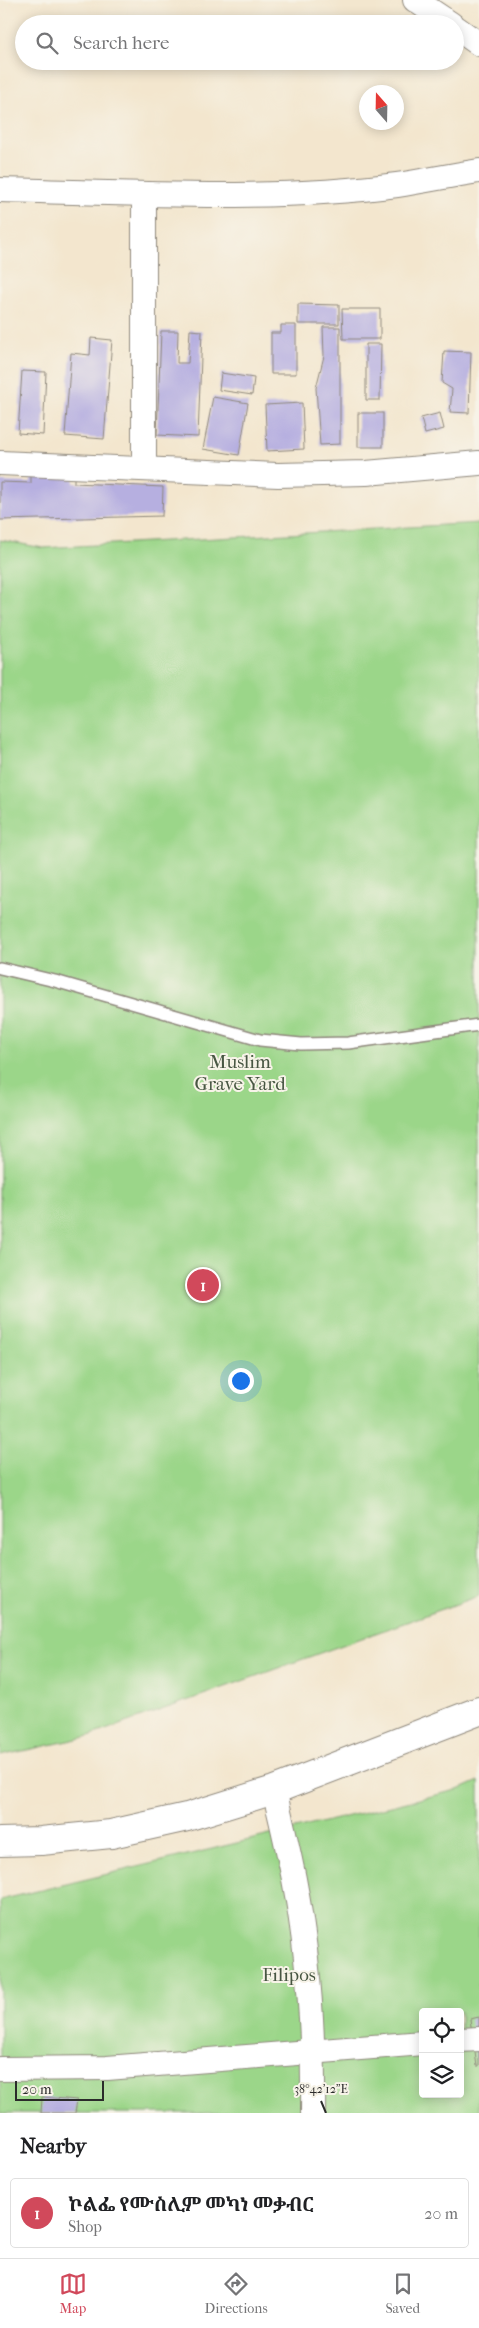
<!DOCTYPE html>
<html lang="en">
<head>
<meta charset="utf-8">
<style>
	:root { --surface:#fff; --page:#f2f2f2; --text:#202124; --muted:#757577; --line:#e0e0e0; --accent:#d1495b }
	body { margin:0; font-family:"IM FELL French Canon","Noto Serif Ethiopic",serif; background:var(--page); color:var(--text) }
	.controls { position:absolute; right:15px; bottom:15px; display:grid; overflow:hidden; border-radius:5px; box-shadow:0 2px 12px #0003 }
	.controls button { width:45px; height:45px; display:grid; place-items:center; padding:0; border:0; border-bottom:1px solid var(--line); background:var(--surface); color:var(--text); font:25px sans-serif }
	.compass { position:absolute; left:359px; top:85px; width:45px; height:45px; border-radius:50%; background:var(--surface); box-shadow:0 2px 12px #0003; rotate:340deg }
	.scale { position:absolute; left:15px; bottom:12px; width:89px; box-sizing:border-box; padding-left:5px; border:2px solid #2b2b2b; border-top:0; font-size:14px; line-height:18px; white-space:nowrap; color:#2b2b2b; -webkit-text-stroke:4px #f7f3e8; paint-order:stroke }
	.you { position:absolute; left:240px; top:1380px; width:18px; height:18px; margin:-12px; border:4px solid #fff; border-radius:50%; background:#1a73e8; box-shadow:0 0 0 8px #1a73e833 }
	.badge { display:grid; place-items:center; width:32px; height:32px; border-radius:50%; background:var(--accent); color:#fff; font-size:16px; font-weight:700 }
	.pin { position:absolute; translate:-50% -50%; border:2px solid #fff; box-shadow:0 1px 5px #0006 }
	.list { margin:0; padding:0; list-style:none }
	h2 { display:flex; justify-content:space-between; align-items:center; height:65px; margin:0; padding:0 20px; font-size:21px }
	h2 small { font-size:16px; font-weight:400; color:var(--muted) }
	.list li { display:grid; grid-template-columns:32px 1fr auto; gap:15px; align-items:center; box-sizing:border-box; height:70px; margin:0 10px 10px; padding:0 10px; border:1px solid var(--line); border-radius:5px }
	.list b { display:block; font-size:19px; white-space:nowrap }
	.list p { margin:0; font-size:16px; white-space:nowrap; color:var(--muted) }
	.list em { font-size:16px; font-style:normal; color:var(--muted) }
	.icon { flex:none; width:28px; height:28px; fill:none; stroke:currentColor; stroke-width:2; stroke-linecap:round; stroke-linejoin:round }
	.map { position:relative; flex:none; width:479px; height:2113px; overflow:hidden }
	.search { position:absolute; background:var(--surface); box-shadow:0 2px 12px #0003; left:15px; right:15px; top:15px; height:55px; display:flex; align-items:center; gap:12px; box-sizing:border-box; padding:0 18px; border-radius:28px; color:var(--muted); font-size:19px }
	.sheet { height:145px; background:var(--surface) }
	nav { display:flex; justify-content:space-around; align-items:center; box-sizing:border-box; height:70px; border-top:1px solid var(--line); background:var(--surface); font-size:14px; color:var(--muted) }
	nav a { display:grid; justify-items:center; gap:2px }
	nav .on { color:var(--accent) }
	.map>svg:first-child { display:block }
	.green { fill:#9bd689; stroke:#63805a; fill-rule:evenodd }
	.building { fill:#b6afe0 }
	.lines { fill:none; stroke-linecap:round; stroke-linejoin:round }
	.service-casing { stroke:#8f887c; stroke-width:14 }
	.minor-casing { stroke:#8f887c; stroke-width:26 }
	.tertiary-casing { stroke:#8f887c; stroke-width:30 }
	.service { stroke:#fff; stroke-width:11 }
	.minor { stroke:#fff; stroke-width:24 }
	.tertiary { stroke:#fff; stroke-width:28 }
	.ticks { fill:none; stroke:#2b2b2b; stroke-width:2 }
	.labels { text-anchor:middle; stroke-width:4; stroke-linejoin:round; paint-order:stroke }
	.park-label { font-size:19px; fill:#475642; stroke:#f7f3e8 }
	.ticks-label { font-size:12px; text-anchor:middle; fill:#2b2b2b; stroke:#f7f3e8; stroke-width:4; stroke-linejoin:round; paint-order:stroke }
</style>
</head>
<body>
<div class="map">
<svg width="479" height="2113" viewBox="0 0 479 2113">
	<rect width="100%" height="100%" fill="#f7f3e8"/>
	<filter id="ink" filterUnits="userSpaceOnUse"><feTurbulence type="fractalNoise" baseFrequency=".02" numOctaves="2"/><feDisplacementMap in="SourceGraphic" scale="10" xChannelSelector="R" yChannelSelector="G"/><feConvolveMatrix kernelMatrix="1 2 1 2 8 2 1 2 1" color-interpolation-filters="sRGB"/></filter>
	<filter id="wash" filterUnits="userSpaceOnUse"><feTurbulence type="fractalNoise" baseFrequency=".0096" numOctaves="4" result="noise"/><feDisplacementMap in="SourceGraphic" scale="20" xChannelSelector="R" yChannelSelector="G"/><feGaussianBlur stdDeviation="1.12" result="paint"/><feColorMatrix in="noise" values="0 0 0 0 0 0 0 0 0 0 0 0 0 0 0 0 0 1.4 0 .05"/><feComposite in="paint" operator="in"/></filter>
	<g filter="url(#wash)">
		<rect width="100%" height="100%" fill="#f3e6ce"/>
		<g class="green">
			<polygon points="479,523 479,1596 86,1737 0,1756 0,540 43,548"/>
			<path d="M479 1781V2113H0V1900L461 1789ZM423 2012H460V2094H423Z"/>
		</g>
		<g id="blocks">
			<g class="building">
				<polygon points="298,304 339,305 339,324 298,324"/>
				<polygon points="342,309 380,309 380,339 343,339"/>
				<polygon points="281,325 296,325 296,374 271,374 271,333 281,333"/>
				<polygon points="323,327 340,327 340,444 320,445 316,388 324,356"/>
				<polygon points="190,330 202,331 198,437 157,435 161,331 178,331 177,363 188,363"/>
				<polygon points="91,338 112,340 104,439 65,436 71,353 90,355"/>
				<polygon points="366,344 381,344 380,400 366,400"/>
				<polygon points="444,351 471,352 469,413 450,412 452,389 442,383"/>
				<polygon points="22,371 46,372 43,435 18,433"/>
				<polygon points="221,373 254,378 252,395 219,390"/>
				<polygon points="213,397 248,403 239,455 203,449"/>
				<polygon points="302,403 304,449 267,451 265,405"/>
				<rect x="358" y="413" width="25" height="34"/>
				<polygon points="440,413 444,429 425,434 421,418"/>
				<polygon points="31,472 74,474 74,483 163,487 162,516 0,520 0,482 31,483"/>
				<polygon points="479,2017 479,2066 477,2066 470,2019"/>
				<polygon points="42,2097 77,2100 75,2113 41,2113"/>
			</g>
		</g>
	</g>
	<g filter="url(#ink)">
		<use href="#blocks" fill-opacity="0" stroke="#8f887c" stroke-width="1"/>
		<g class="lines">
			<defs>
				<polyline id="service" points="0,968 55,981 260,1040 301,1044 348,1043 479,1025"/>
				<g id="minor">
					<polyline points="415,0 451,24"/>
					<polyline points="455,27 479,44"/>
					<path d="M0 190C132 193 266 202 397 185 424 181 452 175 479 171"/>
					<polyline points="144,194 144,469"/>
					<polyline points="0,463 278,475 366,473 479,463"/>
					<path d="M274 1790C281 1819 288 1849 294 1879 309 1956 314 2035 313 2113"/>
					<polyline points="460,2040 479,2039"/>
					<polyline points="0,2069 107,2068 423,2043"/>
				</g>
				<polyline id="tertiary" points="0,1842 41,1841 111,1834 187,1817 274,1790 479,1711"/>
			</defs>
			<use href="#service" class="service-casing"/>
			<use href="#minor" class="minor-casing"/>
			<use href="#tertiary" class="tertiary-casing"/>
			<use href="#service" class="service"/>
			<use href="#minor" class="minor"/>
			<use href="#tertiary" class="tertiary"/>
		</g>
	</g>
	<path class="ticks" d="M321 2101 326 2113"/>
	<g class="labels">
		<g class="park-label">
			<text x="240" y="1068">Muslim<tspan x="240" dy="22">Grave Yard</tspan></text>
			<text x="289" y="1981">Filipos</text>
		</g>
	</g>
	<g class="ticks-label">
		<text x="321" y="2093">38°42'12"E</text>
	</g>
</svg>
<div class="controls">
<button><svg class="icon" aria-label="locate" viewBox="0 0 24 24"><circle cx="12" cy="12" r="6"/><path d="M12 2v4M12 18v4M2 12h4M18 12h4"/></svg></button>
<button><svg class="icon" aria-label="layers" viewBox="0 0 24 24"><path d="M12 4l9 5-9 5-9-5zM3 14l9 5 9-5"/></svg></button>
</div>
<svg class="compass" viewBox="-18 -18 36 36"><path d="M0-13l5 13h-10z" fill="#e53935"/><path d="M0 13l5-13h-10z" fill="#757577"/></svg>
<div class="scale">20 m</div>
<div class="you"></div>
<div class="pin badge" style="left:203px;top:1285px">1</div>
<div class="search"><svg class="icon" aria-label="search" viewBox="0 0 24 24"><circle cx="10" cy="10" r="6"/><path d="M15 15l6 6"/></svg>Search here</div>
</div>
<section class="sheet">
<h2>Nearby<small></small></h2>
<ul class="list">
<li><span class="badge">1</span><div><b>ኮልፌ የሙስሊም መካነ መቃብር</b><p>Shop</p></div><em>20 m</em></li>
</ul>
</section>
<nav>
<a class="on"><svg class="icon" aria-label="map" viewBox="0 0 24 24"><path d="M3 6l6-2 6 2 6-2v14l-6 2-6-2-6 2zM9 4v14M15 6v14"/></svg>Map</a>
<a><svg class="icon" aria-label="directions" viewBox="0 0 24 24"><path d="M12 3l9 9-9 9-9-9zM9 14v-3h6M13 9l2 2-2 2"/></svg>Directions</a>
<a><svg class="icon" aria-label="saved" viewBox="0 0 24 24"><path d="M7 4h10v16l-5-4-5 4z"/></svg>Saved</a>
</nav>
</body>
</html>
